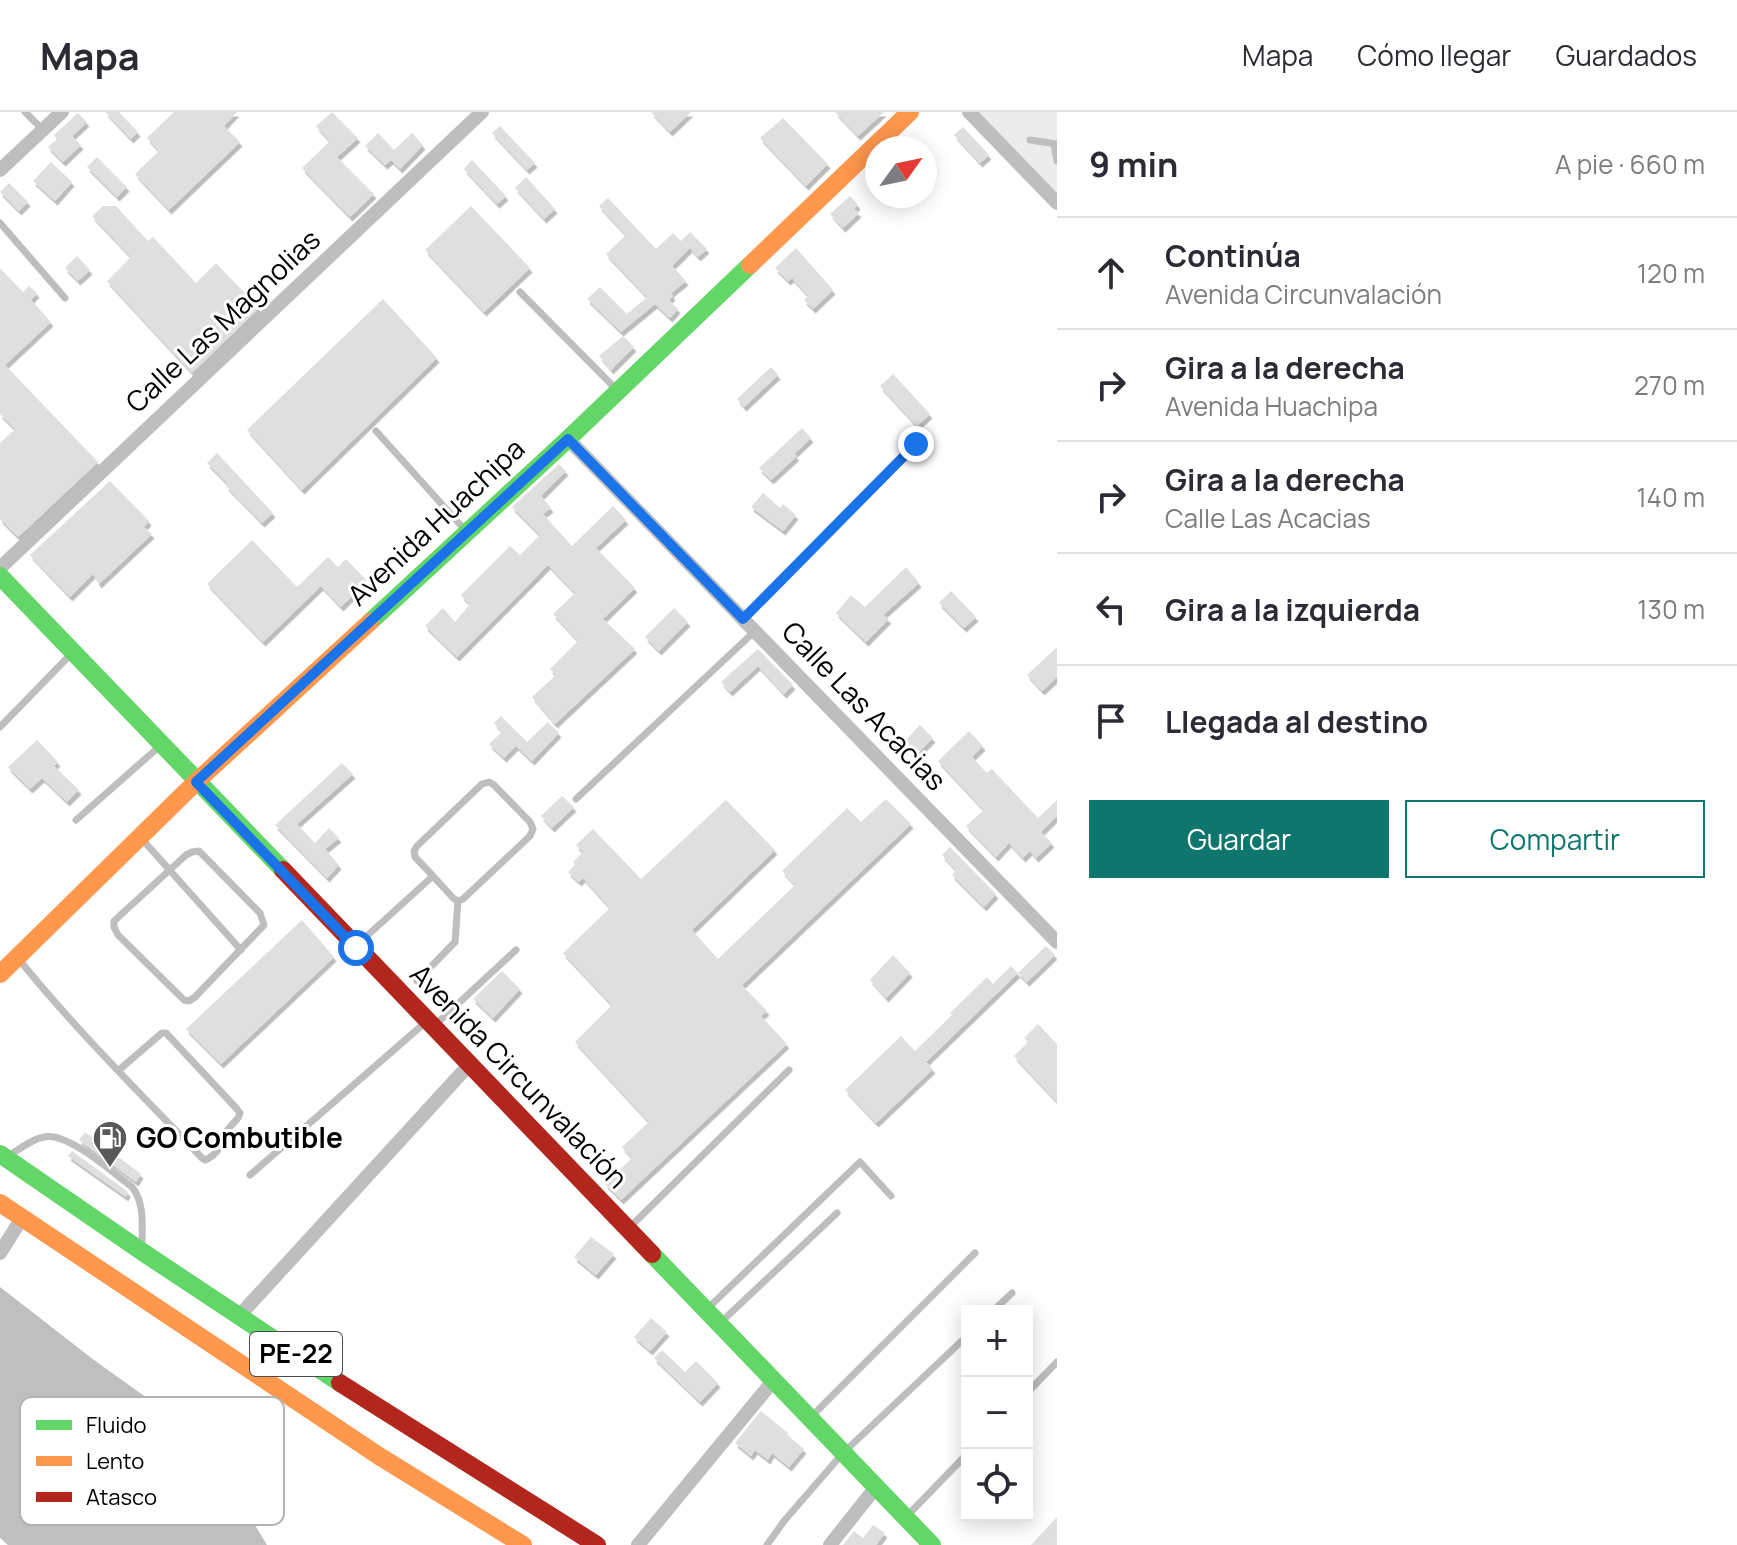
<!DOCTYPE html>
<html lang="es">
<head>
<meta charset="utf-8">
<style>
	:root { --surface:#fff; --page:#f2f2f3; --text:#2b2b33; --muted:#7c7c81; --line:#e1e1e2; --accent:#0f766e }
	body { margin:0; font-family:Manrope,sans-serif; background:var(--page); color:var(--text) }
	.controls { position:absolute; right:24px; bottom:24px; display:grid; overflow:hidden; border-radius:0px; box-shadow:0 4px 20px #0003 }
	.controls button { width:72px; height:72px; display:grid; place-items:center; padding:0; border:0; border-bottom:2px solid var(--line); background:var(--surface); color:var(--text); font:40px sans-serif }
	.compass { position:absolute; left:865px; top:24px; width:72px; height:72px; border-radius:50%; background:var(--surface); box-shadow:0 4px 20px #0003; rotate:57deg }
	.stop { position:absolute; width:24px; height:24px; margin:-18px; border:6px solid #1a73e8; border-radius:50%; background:#fff }
	.stop.end { background:#1a73e8; border-color:#fff; box-shadow:0 2px 8px #0008 }
	.list { margin:0; padding:0; list-style:none }
	h2 { display:flex; justify-content:space-between; align-items:center; height:104px; margin:0; padding:0 32px; font-size:34px }
	h2 small { font-size:26px; font-weight:400; color:var(--muted) }
	.list li { display:grid; grid-template-columns:52px 1fr auto; gap:24px; align-items:center; box-sizing:border-box; height:112px; padding:0 32px; border-top:2px solid var(--line) }
	.list b { display:block; font-size:30px; white-space:nowrap }
	.list p { margin:0; font-size:26px; white-space:nowrap; color:var(--muted) }
	.list em { font-size:26px; font-style:normal; color:var(--muted) }
	.actions { display:flex; gap:16px; padding:24px 32px }
	.actions a { flex:1; padding:18px 0; border:2px solid var(--accent); border-radius:0px; text-align:center; font-size:28px; color:var(--accent) }
	.actions .main { background:var(--accent); color:#fff }
	.icon { flex:none; width:44px; height:44px; fill:none; stroke:currentColor; stroke-width:2; stroke-linecap:round; stroke-linejoin:round }
	.map { position:relative; flex:none; width:1057px; height:1433px; overflow:hidden }
	header { display:flex; align-items:center; gap:48px; box-sizing:border-box; height:112px; padding:0 40px; background:var(--surface); border-bottom:2px solid var(--line) }
	header strong { font-size:38px }
	nav { display:flex; gap:44px; margin-inline-start:auto; font-size:28px }
	main { display:flex }
	aside { flex:1; background:var(--surface) }
	.map>svg:first-child { display:block }
	.green { fill:#ececec }
	.water { fill:#bfbfbf }
	.building { fill:#dfdfdf; filter:url(#shadow) }
	.lines { fill:none; stroke-linecap:round; stroke-linejoin:round }
	.lane { stroke:#bebebe; stroke-width:7 }
	.street { stroke:#bebebe; stroke-width:14 }
	.fast { stroke:#63d668; stroke-width:18 }
	.slow { stroke:#ff974d; stroke-width:18 }
	.jam { stroke:#b3261e; stroke-width:18 }
	.route { stroke:#1a73e8; stroke-width:10 }
	.labels { text-anchor:middle; stroke-width:6; stroke-linejoin:round; paint-order:stroke }
	.shield { fill:#fff; stroke:#4c4c4c; stroke-width:2 }
	.shield-label { font-size:26px; font-weight:bold; fill:#000 }
	.street-label { font-size:28px; fill:#000; stroke:#fff }
	.poi-label { font-size:28px; font-weight:bold; fill:#000; stroke:#fff; text-anchor:start }
	.key { fill:#fff; stroke:#b2b2b2; stroke-width:2 }
	.key-label { font-size:22px; fill:#000 }
</style>
</head>
<body>
<header>
<strong>Mapa</strong>
<nav><a>Mapa</a><a>Cómo llegar</a><a>Guardados</a></nav>
</header>
<main>
<div class="map">
<svg width="1057" height="1433" viewBox="0 0 1057 1433">
	<defs>
		<filter id="shadow"><feDropShadow dx="2.5" dy="4.5" stdDeviation="0" flood-color="#0004"/></filter>
	</defs>
	<rect width="100%" height="100%" fill="#fff"/>
	<polygon class="green" points="974,0 1057,0 1057,85"/>
	<polygon class="water" points="0,1175 94,1248 207,1329 231,1373 267,1433 8,1433 0,1426"/>
	<g class="building">
		<polygon points="105,0 119,0 138,20 131,27"/>
		<polygon points="174,0 237,0 224,14 240,30 169,98 135,62 159,39 147,26"/>
		<polygon points="332,0 358,26 337,45 374,82 350,105 302,56 330,29 316,14"/>
		<polygon points="651,0 691,0 670,20"/>
		<polygon points="835,0 884,0 858,24"/>
		<polygon points="78,1 87,10 72,24 81,33 63,50 48,35 57,27 54,23"/>
		<polygon points="783,6 828,52 806,74 760,26"/>
		<polygon points="500,14 535,51 527,58 492,21"/>
		<polygon points="963,15 989,43 980,51 954,23"/>
		<polygon points="378,21 394,38 412,21 423,33 400,57 391,48 385,53 365,34"/>
		<polygon points="97,45 127,75 117,85 87,55"/>
		<polygon points="472,48 506,84 497,92 464,57"/>
		<polygon points="51,50 72,70 55,89 33,69"/>
		<polygon points="526,65 555,97 544,107 515,76"/>
		<polygon points="9,71 28,90 19,99 0,80"/>
		<polygon points="850,84 858,93 854,97 859,101 843,116 830,102"/>
		<polygon points="608,86 656,137 673,121 681,129 690,120 707,137 698,145 690,136 672,154 686,169 671,181 673,184 669,188 678,197 670,206 655,192 621,220 587,187 600,175 627,202 647,185 606,142 626,123 599,94"/>
		<polygon points="103,94 116,94 148,129 153,125 196,171 216,151 259,196 192,261 107,169 131,145 92,104"/>
		<polygon points="471,94 530,156 484,200 425,138"/>
		<polygon points="796,136 833,178 813,197 804,188 808,184 792,166 788,169 775,156"/>
		<polygon points="77,144 90,158 78,169 65,156"/>
		<polygon points="0,156 23,180 29,174 37,181 31,188 51,210 5,253 98,350 18,425 0,407 0,331 15,317 0,302"/>
		<polygon points="383,187 437,246 302,378 247,318"/>
		<polygon points="623,224 634,235 611,258 599,244"/>
		<polygon points="771,255 778,263 744,295 737,287"/>
		<polygon points="893,262 930,302 917,314 880,274"/>
		<polygon points="802,316 811,326 794,342 797,344 771,368 759,356"/>
		<polygon points="217,341 273,401 262,411 226,374 228,372 207,351"/>
		<polygon points="559,352 566,359 541,384 551,396 543,402 572,434 613,394 626,408 596,436 635,476 603,507 635,537 555,612 532,585 556,563 550,557 578,529 553,502 575,481 548,453 457,545 425,514 443,496 455,510 470,492 461,483 510,434 520,443 540,423 512,395"/>
		<polygon points="110,369 149,409 144,415 152,422 99,472 93,462 70,485 30,443"/>
		<polygon points="763,381 780,396 783,392 796,403 783,419 751,395"/>
		<polygon points="252,428 297,475 328,445 338,455 346,447 367,469 341,495 321,474 263,530 207,472"/>
		<polygon points="906,455 919,471 883,503 889,507 866,530 836,501 851,483 865,495"/>
		<polygon points="951,479 976,505 964,516 939,491"/>
		<polygon points="674,496 688,510 659,539 645,525"/>
		<polygon points="1057,535 1057,565 1042,579 1027,563"/>
		<polygon points="758,537 793,573 784,582 758,554 730,580 721,570"/>
		<polygon points="501,604 527,630 548,610 559,621 532,649 516,634 504,646 489,632 502,620 494,611"/>
		<polygon points="920,613 933,626 918,641 906,628"/>
		<polygon points="969,619 983,634 972,645 987,661 992,657 1038,706 1057,688 1057,704 1041,720 1052,731 1036,746 1030,739 1023,746 1009,731 996,745 966,714 984,698 938,649"/>
		<polygon points="37,628 58,650 54,654 79,678 67,690 42,666 30,677 8,655"/>
		<polygon points="342,651 353,662 297,712 315,731 329,716 339,726 325,737 339,753 327,766 275,713"/>
		<polygon points="562,684 574,695 552,716 541,704"/>
		<polygon points="886,687 911,712 742,873 767,899 761,904 787,932 621,1088 605,1072 632,1046 622,1035 649,1010 575,930 612,893 563,841 610,796 583,766 579,770 568,760 575,752 573,750 583,740 576,733 593,717 641,767 726,688 775,738 692,818 718,847 795,773 782,759 847,696 861,710"/>
		<polygon points="950,735 996,782 984,795 952,763 956,758 942,743"/>
		<polygon points="302,808 334,845 221,952 186,917"/>
		<polygon points="1046,834 1055,843 1027,870 1018,861"/>
		<polygon points="893,843 910,861 886,886 870,868"/>
		<polygon points="1011,854 1018,861 926,950 933,957 876,1011 845,978 901,924 915,939 952,903 950,901 987,865 993,872"/>
		<polygon points="502,859 520,877 493,906 473,887"/>
		<polygon points="1038,912 1057,932 1057,990 1014,944 1028,930 1024,926"/>
		<polygon points="85,1020 141,1062 136,1070 79,1028"/>
		<polygon points="72,1039 127,1079 128,1081 126,1085 68,1044"/>
		<polygon points="591,1125 614,1142 596,1163 574,1145"/>
		<polygon points="651,1206 667,1220 650,1239 634,1225"/>
		<polygon points="662,1238 685,1260 696,1249 718,1271 700,1290 654,1246"/>
		<polygon points="761,1299 788,1321 787,1323 804,1337 789,1355 772,1341 768,1348 755,1338 751,1344 735,1331"/>
		<polygon points="1057,1405 1057,1433 1031,1433"/>
		<polygon points="873,1413 885,1421 876,1433 843,1433 854,1419 863,1426"/>
	</g>
	<g class="lines">
		<g class="lane">
			<polyline points="25,0 43,18"/>
			<polyline points="1030,28 1057,32"/>
			<polyline points="1054,32 1057,49"/>
			<polyline points="0,111 65,186"/>
			<polyline points="520,180 616,277"/>
			<polyline points="376,319 465,418"/>
			<polyline points="743,507 916,332"/>
			<polyline points="0,615 71,542"/>
			<polyline points="576,687 755,519"/>
			<polyline points="76,708 161,633"/>
			<polyline points="141,726 241,838"/>
			<polygon points="199,739 260,801 264,813 195,885 189,889 184,888 118,823 114,815 114,809 186,743 192,740"/>
			<polyline points="358,835 369,822 433,764 453,786 458,789 463,787 530,724 533,717 530,710 494,673 489,670 482,672 417,734 414,739 415,745 433,764"/>
			<path d="M17 845C74 916 139 980 202 1046L205 1048C213 1045 220 1037 223 1030L221 1025 238 1006 240 1001 237 997 166 921H162L119 958"/>
			<polyline points="417,869 455,830 458,789"/>
			<polyline points="434,914 516,838"/>
			<path d="M10 1043C21 1036 32 1027 44 1025 67 1019 113 1061 132 1075 145 1091 142 1114 142 1133"/>
			<polyline points="250,1063 427,909"/>
			<polyline points="629,1116 789,958"/>
			<polyline points="707,1197 860,1050 891,1084"/>
			<polyline points="993,1199 1012,1181"/>
			<polyline points="720,1211 837,1101"/>
			<polyline points="1027,1281 1057,1250"/>
			<polyline points="811,1305 975,1141"/>
			<polyline points="907,1404 967,1342"/>
			<polyline points="767,1433 784,1409 843,1341 967,1224"/>
		</g>
		<g class="street">
			<polyline points="969,0 1057,91"/>
			<polyline points="0,58 62,0"/>
			<polyline points="568,327 1057,830"/>
			<polyline points="0,456 482,0"/>
			<polyline points="0,1141 22,1106"/>
			<polyline points="239,1204 469,953"/>
			<polyline points="638,1433 773,1269"/>
			<polyline points="830,1433 876,1375"/>
		</g>
		<g class="fast">
			<polyline points="0,464 283,758"/>
			<polyline points="370,510 568,327 750,153"/>
			<polyline points="0,1042 147,1143 340,1271"/>
			<polyline points="652,1142 932,1433"/>
		</g>
		<g class="slow">
			<polyline points="750,153 910,0"/>
			<polyline points="0,862 196,670 370,510"/>
			<polyline points="0,1091 379,1344 523,1433"/>
		</g>
		<g class="jam">
			<polyline points="283,758 652,1142"/>
			<polyline points="340,1271 597,1433"/>
		</g>
	</g>
	<g class="lines">
		<polyline class="route" points="356,836 196,670 568,327 743,507 916,332"/>
	</g>
	<defs>
		<symbol id="fuel-pin" viewBox="-11 -11 22 30"><path d="M0 17L-7.5 6A9.5 9.5 0 1 1 7.5 6Z" fill="#595959" stroke="#fff"/><path d="M-5.5-6h7V0h2V4h1.3V-2.5L3-4.5l.8-.8L6-3V5H2.5V1h-1V6h-7ZM-4.2-4.7v3.2H.2V-4.7Z" fill="#fff"/></symbol>
	</defs>
	<g fill-rule="evenodd">
		<use href="#fuel-pin" x="90" y="1006" width="40" height="54"/>
	</g>
	<g class="labels">
		<rect class="shield" x="250" y="1220" width="92" height="44" rx="6"/>
		<g class="shield-label">
			<text x="296" y="1251">PE-22</text>
		</g>
		<g class="street-label">
			<text transform="translate(223 209) rotate(-43)" y="10">Calle Las Magnolias</text>
			<text transform="translate(436 410) rotate(-43)" y="10">Avenida Huachipa</text>
			<text transform="translate(864 594) rotate(46)" y="10">Calle Las Acacias</text>
			<text transform="translate(519 964) rotate(46)" y="10">Avenida Circunvalación</text>
		</g>
		<g class="poi-label">
			<text x="136" y="1036">GO Combutible</text>
		</g>
	</g>
	<rect x="20" y="1285" width="264" height="128" rx="12" class="key"/>
	<rect x="36" y="1308" width="36" height="10" fill="#63d668"/>
	<rect x="36" y="1344" width="36" height="10" fill="#ff974d"/>
	<rect x="36" y="1380" width="36" height="10" fill="#b3261e"/>
	<g class="key-label">
		<text x="86" y="1321">Fluido</text>
		<text x="86" y="1357">Lento</text>
		<text x="86" y="1393">Atasco</text>
	</g>
</svg>
<div class="controls">
<button>+</button>
<button>−</button>
<button><svg class="icon" aria-label="locate" viewBox="0 0 24 24"><circle cx="12" cy="12" r="6"/><path d="M12 2v4M12 18v4M2 12h4M18 12h4"/></svg></button>
</div>
<svg class="compass" viewBox="-18 -18 36 36"><path d="M0-13l5 13h-10z" fill="#e53935"/><path d="M0 13l5-13h-10z" fill="#7c7c81"/></svg>
<div class="stop" style="left:356px;top:836px"></div>
<div class="stop end" style="left:916px;top:332px"></div>
</div>
<aside>
<h2>9 min<small>A pie · 660 m</small></h2>
<ul class="list">
<li><svg class="icon" aria-label="ahead" viewBox="0 0 24 24"><path d="M12 20V5M6 11l6-6 6 6"/></svg><div><b>Continúa</b><p>Avenida Circunvalación</p></div><em>120 m</em></li>
<li><svg class="icon" aria-label="right" viewBox="0 0 24 24"><path d="M7 20v-9h11M14 6l5 5-5 5"/></svg><div><b>Gira a la derecha</b><p>Avenida Huachipa</p></div><em>270 m</em></li>
<li><svg class="icon" aria-label="right" viewBox="0 0 24 24"><path d="M7 20v-9h11M14 6l5 5-5 5"/></svg><div><b>Gira a la derecha</b><p>Calle Las Acacias</p></div><em>140 m</em></li>
<li><svg class="icon" aria-label="left" viewBox="0 0 24 24"><path d="M17 20v-9H6M10 6l-5 5 5 5"/></svg><div><b>Gira a la izquierda</b></div><em>130 m</em></li>
<li><svg class="icon" aria-label="arrive" viewBox="0 0 24 24"><path d="M6 21V4h12l-3 4 3 4H6"/></svg><div><b>Llegada al destino</b></div></li>
</ul>
<div class="actions"><a class="main">Guardar</a><a>Compartir</a></div>
</aside>
</main>
</body>
</html>
